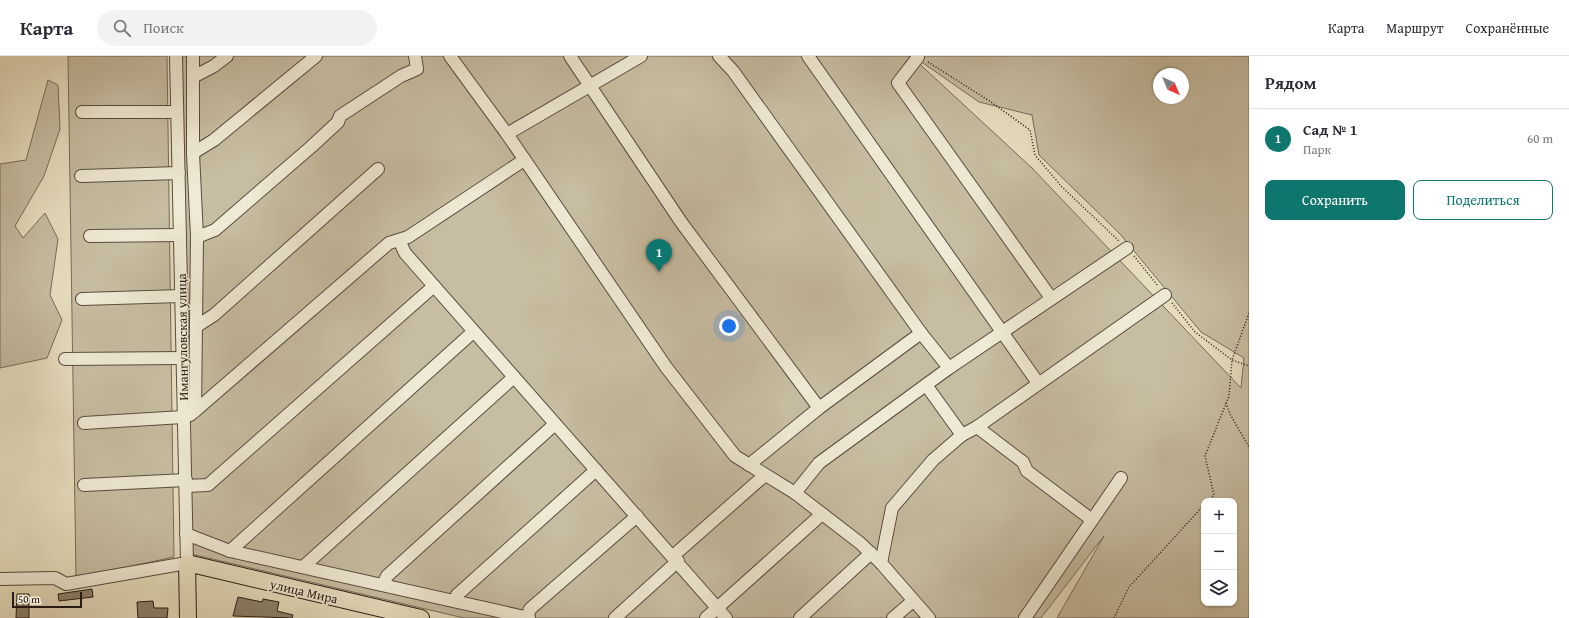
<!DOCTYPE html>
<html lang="ru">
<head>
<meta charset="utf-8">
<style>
	:root { --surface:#fff; --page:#f2f2f3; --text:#2b2b33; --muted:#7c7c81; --line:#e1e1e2; --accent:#0f766e }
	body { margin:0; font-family:"Gentium Book Plus",serif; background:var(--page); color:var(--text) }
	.controls { position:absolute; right:12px; bottom:12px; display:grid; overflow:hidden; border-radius:8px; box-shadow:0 1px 3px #0004 }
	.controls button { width:36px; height:36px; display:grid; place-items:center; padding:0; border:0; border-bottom:1px solid var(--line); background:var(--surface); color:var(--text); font:20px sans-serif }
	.compass { position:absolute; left:1153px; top:12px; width:36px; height:36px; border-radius:50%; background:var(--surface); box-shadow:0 1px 3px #0004; rotate:136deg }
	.scale { position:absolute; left:12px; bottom:10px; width:70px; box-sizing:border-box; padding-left:4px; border:2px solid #2a1c14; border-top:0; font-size:11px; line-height:14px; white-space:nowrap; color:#2a1c14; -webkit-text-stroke:3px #efead5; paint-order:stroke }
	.you { position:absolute; left:729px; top:270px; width:14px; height:14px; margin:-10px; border:3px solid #fff; border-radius:50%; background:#1a73e8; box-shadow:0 0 0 6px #1a73e833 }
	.badge { display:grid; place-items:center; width:26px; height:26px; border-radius:50%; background:var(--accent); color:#fff; font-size:13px; font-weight:700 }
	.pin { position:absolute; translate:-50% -33px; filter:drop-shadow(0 1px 2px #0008) }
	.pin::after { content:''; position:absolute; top:21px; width:14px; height:12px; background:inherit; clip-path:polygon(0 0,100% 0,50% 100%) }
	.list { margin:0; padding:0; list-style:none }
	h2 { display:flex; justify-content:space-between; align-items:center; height:52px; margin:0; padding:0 16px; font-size:17px }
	h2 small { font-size:13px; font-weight:400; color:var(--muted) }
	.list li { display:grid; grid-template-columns:26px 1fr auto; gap:12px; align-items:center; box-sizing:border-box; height:60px; padding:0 16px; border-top:1px solid var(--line) }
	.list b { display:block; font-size:15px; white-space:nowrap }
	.list p { margin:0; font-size:13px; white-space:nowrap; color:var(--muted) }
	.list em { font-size:13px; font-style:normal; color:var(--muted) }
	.actions { display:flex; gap:8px; padding:12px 16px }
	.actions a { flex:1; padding:9px 0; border:1px solid var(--accent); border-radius:8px; text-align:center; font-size:14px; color:var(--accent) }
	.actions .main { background:var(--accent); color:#fff }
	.icon { flex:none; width:22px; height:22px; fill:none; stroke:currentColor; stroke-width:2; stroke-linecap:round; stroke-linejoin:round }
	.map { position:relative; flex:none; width:1249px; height:562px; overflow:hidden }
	header { display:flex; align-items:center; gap:24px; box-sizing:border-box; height:56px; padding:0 20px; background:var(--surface); border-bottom:1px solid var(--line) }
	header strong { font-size:19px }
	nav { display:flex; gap:22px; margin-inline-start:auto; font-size:14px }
	.search { width:280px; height:36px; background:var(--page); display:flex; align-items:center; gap:10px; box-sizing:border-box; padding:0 14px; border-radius:22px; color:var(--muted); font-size:15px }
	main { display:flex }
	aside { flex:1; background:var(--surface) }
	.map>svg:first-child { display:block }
	.green { fill:#c7bda2; stroke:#786c5b; fill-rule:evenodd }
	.building { fill:#8c816d; stroke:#2a1c14 }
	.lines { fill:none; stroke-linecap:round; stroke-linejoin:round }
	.minor-casing { stroke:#594c3f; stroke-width:14 }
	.major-casing { stroke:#2a1c14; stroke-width:18 }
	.path { stroke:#2a1c14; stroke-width:1.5; stroke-dasharray:1 2; stroke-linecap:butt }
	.minor { stroke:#efead5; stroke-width:12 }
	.major { stroke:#e7debf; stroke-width:16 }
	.labels { text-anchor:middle; stroke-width:3; stroke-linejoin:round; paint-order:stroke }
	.street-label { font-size:13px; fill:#2a1c14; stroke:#efead5 }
</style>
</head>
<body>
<header>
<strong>Карта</strong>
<div class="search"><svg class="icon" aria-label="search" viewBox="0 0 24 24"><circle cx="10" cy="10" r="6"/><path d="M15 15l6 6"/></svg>Поиск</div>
<nav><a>Карта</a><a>Маршрут</a><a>Сохранённые</a></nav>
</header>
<main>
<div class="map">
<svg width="1249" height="562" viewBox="0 0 1249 562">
	<rect width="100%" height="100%" fill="#e7debf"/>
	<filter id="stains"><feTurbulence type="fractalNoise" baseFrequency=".005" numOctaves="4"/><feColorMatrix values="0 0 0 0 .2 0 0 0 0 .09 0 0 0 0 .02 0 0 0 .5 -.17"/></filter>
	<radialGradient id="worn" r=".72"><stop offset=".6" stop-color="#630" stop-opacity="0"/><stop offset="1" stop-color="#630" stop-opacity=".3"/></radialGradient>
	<g class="green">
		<polygon points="68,0 167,0 174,501 76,522"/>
		<path d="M182 0H911L1032 112 1241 332 1244 302 1201 276 1120 178 1039 99 1032 59 979 46 913 0H1249V562H1057L1104 480 1041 562H464L191 498ZM1159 18H1183V42H1159ZM1204 445H1234V547H1204Z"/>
		<polygon points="48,24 58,29 60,73 44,120 15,170 23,182 45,157 58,183 50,239 62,264 47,302 0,312 0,108 26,104"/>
	</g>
	<g class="building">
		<polygon points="92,533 93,541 59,545 58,538"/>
		<polygon points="17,538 29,538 29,562 16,562"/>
		<polygon points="238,541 262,546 263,543 279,546 277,555 293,559 292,562 233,560"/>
		<polygon points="153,545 154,552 168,552 167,562 138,562 137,546"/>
	</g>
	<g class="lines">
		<defs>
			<g id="minor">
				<polyline points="450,0 507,78 666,311 735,400 795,437 860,487 881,507 929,562"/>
				<polyline points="570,0 681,166 819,352"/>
				<polyline points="719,0 733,15 921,277 949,312"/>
				<polyline points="808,0 1038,327"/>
				<polyline points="918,1 898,27 1051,242"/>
				<polyline points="193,21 214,10 227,0"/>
				<polyline points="82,56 177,56"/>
				<polyline points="507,78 641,0"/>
				<polyline points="193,97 214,84 316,0"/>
				<polyline points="81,120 179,117"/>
				<polyline points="90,180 180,179"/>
				<polyline points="197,181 215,174 311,91 338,66 340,60 401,20 417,13 415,0"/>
				<polyline points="399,184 405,197 726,562"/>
				<polyline points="82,243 181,240"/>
				<polyline points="197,270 214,259 378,113"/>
				<polyline points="65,303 182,302"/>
				<polyline points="926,329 962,379"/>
				<polyline points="195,355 389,187 408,181 524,104"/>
				<polyline points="190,359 195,355 197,181 193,97 193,0"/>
				<polyline points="84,367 183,361"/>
				<polyline points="977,371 1023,406 1027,415 1092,464"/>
				<polyline points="749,409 819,352 921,277"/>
				<polyline points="84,429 186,424"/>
				<polyline points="186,430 208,429 434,230"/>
				<polyline points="795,437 819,407 949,312 1127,192"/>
				<polyline points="186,478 230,495 529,562"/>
				<polyline points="230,495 473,276"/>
				<polyline points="673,500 765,419"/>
				<polyline points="881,507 892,452 933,404 962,379 977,371 1165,239"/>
				<polyline points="303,511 514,321"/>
				<polyline points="0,523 55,522 66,528 187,507 176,0"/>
				<polyline points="383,529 387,520 555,368"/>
				<polyline points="455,545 457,539 596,414"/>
				<polyline points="527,562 530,553 637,460"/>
				<polyline points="615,562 678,505"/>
				<polyline points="706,562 822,458"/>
				<polyline points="800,562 871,497"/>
				<polyline points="893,562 913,545"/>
				<polyline points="1025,562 1121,422"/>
			</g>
			<polyline id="major" points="188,562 187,507 421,562"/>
		</defs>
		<use href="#minor" class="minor-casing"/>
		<use href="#major" class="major-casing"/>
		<g class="path">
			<polyline points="928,6 991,46 1030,74 1035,99 1062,131 1119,185"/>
			<polyline points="1134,200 1158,230"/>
			<polyline points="1172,247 1195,276 1232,304 1249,310"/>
			<polyline points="1226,347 1230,358 1249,391"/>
			<polyline points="1208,445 1214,439 1205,400 1229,340 1232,304 1249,257"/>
			<polyline points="1114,562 1129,531 1204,449"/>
		</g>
		<use href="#minor" class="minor"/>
		<use href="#major" class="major"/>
	</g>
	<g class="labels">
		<g class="street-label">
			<text transform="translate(182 281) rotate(-91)" y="5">Имангуловская улица</text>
			<text transform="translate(304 535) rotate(13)" y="5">улица Мира</text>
		</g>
	</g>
	<rect width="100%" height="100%" filter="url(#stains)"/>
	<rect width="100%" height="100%" fill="url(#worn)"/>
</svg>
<div class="controls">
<button>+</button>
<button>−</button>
<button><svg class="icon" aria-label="layers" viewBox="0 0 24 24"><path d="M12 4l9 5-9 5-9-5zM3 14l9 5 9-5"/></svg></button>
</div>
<svg class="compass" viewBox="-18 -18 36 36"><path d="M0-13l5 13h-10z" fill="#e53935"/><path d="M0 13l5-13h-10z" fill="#7c7c81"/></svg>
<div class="scale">50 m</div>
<div class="you"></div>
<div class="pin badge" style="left:659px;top:216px">1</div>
</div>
<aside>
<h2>Рядом<small></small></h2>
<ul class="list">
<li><span class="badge">1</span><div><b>Сад № 1</b><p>Парк</p></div><em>60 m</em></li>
</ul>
<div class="actions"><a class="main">Сохранить</a><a>Поделиться</a></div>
</aside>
</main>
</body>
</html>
